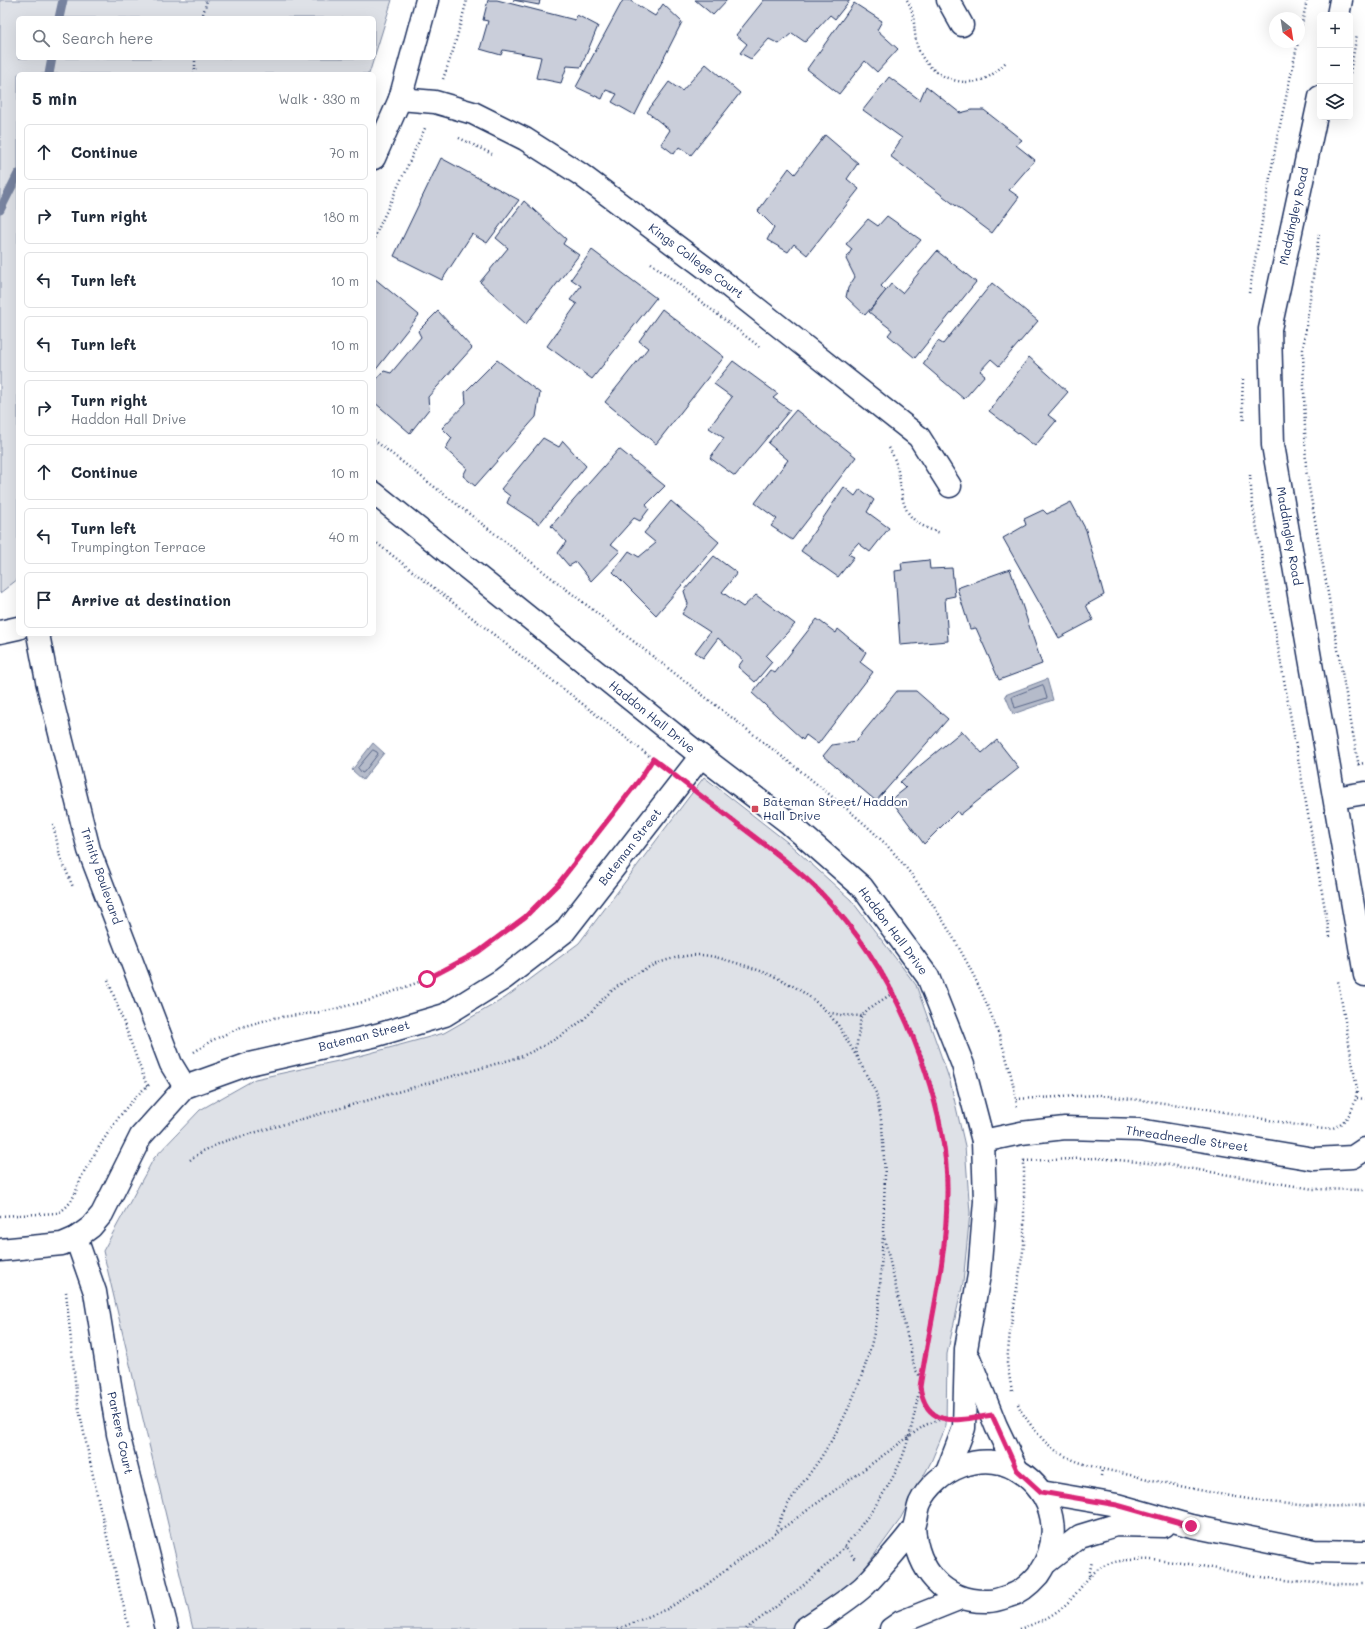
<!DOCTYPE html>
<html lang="en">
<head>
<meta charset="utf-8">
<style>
	:root { --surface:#fff; --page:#f6f6f7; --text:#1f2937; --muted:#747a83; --line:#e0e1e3 }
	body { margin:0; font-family:Mali,sans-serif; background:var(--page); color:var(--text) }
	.controls { position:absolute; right:12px; top:12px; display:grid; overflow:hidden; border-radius:6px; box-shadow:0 4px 16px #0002 }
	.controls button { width:36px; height:36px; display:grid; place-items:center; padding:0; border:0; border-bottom:1px solid var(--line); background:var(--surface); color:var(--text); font:20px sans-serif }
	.compass { position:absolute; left:1269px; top:12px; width:36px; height:36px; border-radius:50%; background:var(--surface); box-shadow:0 4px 16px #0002; rotate:150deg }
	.stop { position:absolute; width:12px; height:12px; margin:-9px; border:3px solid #db2777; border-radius:50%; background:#fff }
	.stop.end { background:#db2777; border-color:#fff; box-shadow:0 1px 4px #0008 }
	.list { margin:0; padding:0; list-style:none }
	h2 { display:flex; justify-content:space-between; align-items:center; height:52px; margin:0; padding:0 16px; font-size:17px }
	h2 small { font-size:13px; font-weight:400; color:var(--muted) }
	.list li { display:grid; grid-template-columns:26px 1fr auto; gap:12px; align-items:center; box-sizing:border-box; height:56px; margin:0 8px 8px; padding:0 8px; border:1px solid var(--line); border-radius:6px }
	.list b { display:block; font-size:15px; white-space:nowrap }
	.list p { margin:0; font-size:13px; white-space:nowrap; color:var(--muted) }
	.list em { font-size:13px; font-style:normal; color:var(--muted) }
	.icon { flex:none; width:22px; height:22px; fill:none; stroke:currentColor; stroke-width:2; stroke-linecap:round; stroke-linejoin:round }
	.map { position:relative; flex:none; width:1365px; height:1629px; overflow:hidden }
	.search { position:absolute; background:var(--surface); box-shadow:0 4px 16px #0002; left:16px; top:16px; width:360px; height:44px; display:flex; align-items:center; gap:10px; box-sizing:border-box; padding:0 14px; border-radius:6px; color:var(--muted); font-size:15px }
	.panel { position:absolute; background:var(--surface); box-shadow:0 4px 16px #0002; left:16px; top:72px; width:360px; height:564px; border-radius:6px }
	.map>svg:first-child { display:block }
	.green { fill:#dee1e7; stroke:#7c88a2; fill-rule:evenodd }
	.water { fill:#b5bbca; stroke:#77839f }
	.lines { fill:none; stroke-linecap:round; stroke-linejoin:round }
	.shore { stroke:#596789; stroke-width:1 }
	.stream { stroke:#77839f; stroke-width:9 }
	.building { fill:#caceda; stroke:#1b2f5e }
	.street-casing { stroke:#1b2f5e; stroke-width:25 }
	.path { stroke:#1b2f5e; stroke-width:2.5; stroke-dasharray:1 3; stroke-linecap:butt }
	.street { stroke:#fff; stroke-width:22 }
	.route { stroke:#db2777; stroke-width:5 }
	.poi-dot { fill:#d1495b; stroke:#fff; stroke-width:1.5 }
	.labels { text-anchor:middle; stroke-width:4; stroke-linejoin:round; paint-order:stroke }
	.street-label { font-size:12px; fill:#1b2f5e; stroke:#fff }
	.poi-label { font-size:12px; fill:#1b2f5e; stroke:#fff; text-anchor:start }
</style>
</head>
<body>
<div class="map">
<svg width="1365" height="1629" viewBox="0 0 1365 1629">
	<rect width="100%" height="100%" fill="#fff"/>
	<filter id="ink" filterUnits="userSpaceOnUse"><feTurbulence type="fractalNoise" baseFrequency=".025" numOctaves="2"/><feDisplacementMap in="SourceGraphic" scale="8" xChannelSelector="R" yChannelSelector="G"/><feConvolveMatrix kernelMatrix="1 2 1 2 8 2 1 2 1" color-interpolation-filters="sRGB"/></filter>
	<g filter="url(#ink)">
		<g class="green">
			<path d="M0 0H392L369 74H18V579L0 593ZM18 18H374V58H18Z"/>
			<polygon points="704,777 787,842 851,900 916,985 950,1081 965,1146 970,1213 963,1283 947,1354 946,1426 931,1462 899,1521 854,1583 790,1629 193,1629 103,1251 154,1158 200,1110 255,1079 352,1058 444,1033 505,998 579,943"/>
		</g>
		<g class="water">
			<polygon points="1047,679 1053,700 1013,714 1005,695"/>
			<polygon points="373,743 384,753 363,780 352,770"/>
		</g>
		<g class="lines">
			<g class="shore">
				<polygon points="1043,685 1047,698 1015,708 1012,697"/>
				<polygon points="373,750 377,752 378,754 364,772 362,773 358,768"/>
			</g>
			<g class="stream">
				<polyline points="59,18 63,0"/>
				<polyline points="49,74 52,58"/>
				<polyline points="0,210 18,174"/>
			</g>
		</g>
		<g class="building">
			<polygon points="488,0 497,0 575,20 577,15 598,26 581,67 567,66 561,83 536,78 541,57 503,50 501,55 480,49 488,21 483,20"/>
			<polygon points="513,0 540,0 539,5"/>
			<polygon points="623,0 629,0 655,16 663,4 682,22 635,115 612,102 617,94 606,90 602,99 576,87"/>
			<polygon points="695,0 727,0 713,15"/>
			<polygon points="764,0 850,0 835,19 830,15 805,42 792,33 779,44 769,39 751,59 740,53 747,44 736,35"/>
			<polygon points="854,3 882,21 877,30 898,49 877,72 865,61 839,94 807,69"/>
			<polygon points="706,64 740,93 691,155 679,147 674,154 661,144 670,130 647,112 669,82 682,91"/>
			<polygon points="889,77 920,100 926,86 960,113 972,110 984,110 1022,140 1016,145 1035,160 1009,190 1019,197 992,233 890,156 902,138 863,110"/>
			<polygon points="825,135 858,163 847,179 859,189 807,255 794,244 788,252 767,240 774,227 758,211 789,168 795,174"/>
			<polygon points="441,158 519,200 487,243 472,234 442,280 394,256"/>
			<polygon points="524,201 566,239 563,244 579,255 526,324 480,282 508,248 496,238"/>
			<polygon points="887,216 921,240 881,286 886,291 865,315 846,297 848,288 855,277 846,259 852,249 846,244 868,219 878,226"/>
			<polygon points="592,250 656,298 592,379 547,346 577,304 570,300 581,286 571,279"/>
			<polygon points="937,251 976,282 915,358 888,335 892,330 869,312 891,284 902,293"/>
			<polygon points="374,278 419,315 374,372"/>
			<polygon points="992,283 1038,321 999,366 991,359 980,371 985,375 964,399 923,364 938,341 943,344"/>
			<polygon points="662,309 724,357 656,444 605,402 648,348 639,341"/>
			<polygon points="438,311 472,348 428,397 429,409 410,433 374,402 374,382 384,371 391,373 421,337 418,331"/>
			<polygon points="1029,357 1068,392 1048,415 1056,421 1035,446 989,411"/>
			<polygon points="497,360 540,393 536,417 475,486 463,476 467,468 445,449 452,438 442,428 466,403 465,392"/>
			<polygon points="733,361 778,394 773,398 790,410 735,476 710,458 724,438 709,428 732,397 714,384"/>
			<polygon points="796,410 856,457 792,540 771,526 777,519 755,503 788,460 768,443"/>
			<polygon points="543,438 559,447 563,441 586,466 539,524 507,503 510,496 501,489"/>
			<polygon points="619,449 665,486 646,505 649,509 640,521 634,518 611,544 620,551 591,581 576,562 569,566 558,553 566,542 551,526"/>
			<polygon points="844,487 855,496 860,489 874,500 867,512 889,528 870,552 858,543 848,554 854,557 838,577 801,551"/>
			<polygon points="671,501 719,542 656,615 613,572 629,551 639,557 656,543 644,533"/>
			<polygon points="1071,502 1086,530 1104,595 1086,605 1093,620 1059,638 1003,538 1026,525 1024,519 1043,510 1047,514"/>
			<polygon points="714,556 737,573 722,592 743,607 756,595 795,624 766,656 772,662 755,682 738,667 743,660 718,638 703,658 695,652 710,632 682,614 688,604 684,591"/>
			<polygon points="929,560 930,569 952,568 955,596 945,598 948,641 900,645 895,571 902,570 901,563"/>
			<polygon points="1010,569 1042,664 999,680 976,628 970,629 957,588"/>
			<polygon points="817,619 836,633 838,629 866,652 860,662 873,672 818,744 806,735 803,740 752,693 770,670 775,673"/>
			<polygon points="897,691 916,691 948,719 876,801 823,756 832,745 856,741"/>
			<polygon points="962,731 982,753 997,740 1019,768 960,815 957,811 924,844 891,800 906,788 900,782"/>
		</g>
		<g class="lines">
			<defs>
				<g id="street">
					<polyline points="948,0 962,25"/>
					<polyline points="1338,15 1341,0"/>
					<polyline points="1320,97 1270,329 1273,445 1365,975"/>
					<polyline points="400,99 435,102 473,113 525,139 580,174 707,269 919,437 950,486"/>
					<polyline points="374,158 400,99 427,0"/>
					<polyline points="374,493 701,756 789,823 862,887 928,977 963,1065 983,1141 985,1201 979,1275 966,1349 964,1428 947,1472"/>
					<polyline points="0,632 18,628"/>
					<polyline points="38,634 47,681 89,850 171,1064 185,1087"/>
					<polyline points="1335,798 1365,793"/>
					<polyline points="983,1141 1021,1133 1065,1128 1139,1130 1314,1159 1353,1157 1365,1149"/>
					<polyline points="76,1238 95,1292 118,1434 167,1629"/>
					<polyline points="0,1250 62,1244 76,1238 91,1227 102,1214 141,1136 185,1087 249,1064 377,1035 445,1015 503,979 564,932 701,756"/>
					<polyline points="969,1358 996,1426 1017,1470"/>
					<polyline points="1041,1492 1117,1505 1191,1526 1314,1551 1365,1552"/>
					<polyline points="1047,1562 1080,1536 1116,1525 1164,1526"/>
					<path d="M804 1629C824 1615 846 1602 863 1587 871 1580 911 1534 914 1527 917 1519 917 1510 920 1503 936 1469 983 1449 1017 1470 1056 1494 1063 1539 1038 1575 1031 1583 1020 1593 1009 1596 1003 1598 995 1601 989 1601 943 1603 917 1569 914 1527"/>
					<polyline points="891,1629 901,1622 961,1598"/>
				</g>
			</defs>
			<use href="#street" class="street-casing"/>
			<g class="path">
				<path d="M907 0C916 14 913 30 917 45 924 71 955 88 981 80 991 77 998 70 1006 62"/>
				<polyline points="202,18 207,0"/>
				<polyline points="1299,37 1307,0"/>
				<polyline points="1350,73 1357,34"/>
				<polyline points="195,74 195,58"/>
				<polyline points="443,79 453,51 467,0"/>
				<polyline points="459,138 492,154"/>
				<polyline points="1319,234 1303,349 1306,470 1359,767"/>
				<polyline points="374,238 426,126"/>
				<polyline points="651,263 761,348"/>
				<polyline points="1249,293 1277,139 1298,42"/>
				<polyline points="1243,379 1242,402 1244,422"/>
				<path d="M374 440 807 776C838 802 873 828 899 859 952 923 1006 1024 1017 1107"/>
				<path d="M889 448C911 484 886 518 941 533"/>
				<polyline points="1250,475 1252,501 1330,937"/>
				<polyline points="374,541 653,759"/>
				<polyline points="1358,764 1365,763"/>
				<path d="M703 797C742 829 786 857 822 894 896 970 947 1087 947 1194 948 1259 929 1323 920 1387"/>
				<polyline points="53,824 60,856 73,887"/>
				<polyline points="108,980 147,1086"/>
				<polyline points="893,993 868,1009 861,1017 856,1050 859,1061 876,1093 882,1125 885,1176 883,1232 915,1369 921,1378"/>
				<polyline points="194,1052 211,1041 241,1027 274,1018 322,1012 371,1000 427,979 478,952 525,917 558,884 640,779 653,759 661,764"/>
				<polyline points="857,1057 838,1025 827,1012 841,1015 862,1016"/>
				<polyline points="1357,1098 1365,1099"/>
				<path d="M1016 1099 1099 1095 1196 1107 1308 1127C1317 1128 1329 1131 1337 1126 1350 1119 1356 1103 1357 1089L1338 981"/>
				<path d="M190 1160 203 1151 225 1141 520 1057C543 1047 566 1034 585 1018 595 1009 602 998 613 990 636 971 668 955 699 955 713 955 729 961 743 965 775 975 803 988 827 1012"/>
				<polyline points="1024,1161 1097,1158 1169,1165 1313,1189 1365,1190"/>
				<path d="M0 1216 58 1213C77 1202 75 1187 85 1170 102 1142 124 1104 150 1084"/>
				<polyline points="66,1292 77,1400 98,1499 129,1629"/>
				<polyline points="1012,1391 1007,1363 1010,1331 1024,1245 1024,1159"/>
				<polyline points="1018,1404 1021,1411"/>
				<path d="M1021 1411C1046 1448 1059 1458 1102 1469"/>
				<path d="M1101 1476 1102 1469C1188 1487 1277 1512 1365 1505"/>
				<path d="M775 1534C784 1501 808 1479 825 1451 851 1410 872 1358 878 1309 881 1285 881 1260 883 1236"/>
				<path d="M845 1546C865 1521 884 1496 898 1467 910 1442 914 1414 920 1387 922 1401 925 1408 938 1416"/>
				<polyline points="1089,1576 1092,1561"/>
				<polyline points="618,1629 667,1609 705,1586 747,1554 925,1425 939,1420"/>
				<path d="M746 1629C781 1603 816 1578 845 1546L855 1559"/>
				<path d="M1019 1629C1040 1623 1059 1613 1073 1597 1084 1584 1092 1570 1108 1564 1144 1551 1223 1571 1262 1577 1297 1582 1330 1585 1365 1584"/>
			</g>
			<use href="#street" class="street"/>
		</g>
	</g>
	<g class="lines" filter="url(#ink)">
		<path class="route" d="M427 979 478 952 525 917 558 884 640 779 653 759C676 776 698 794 721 811 755 838 792 863 822 894 870 944 903 1004 925 1070 938 1109 948 1153 947 1194 947 1259 930 1323 920 1387 927 1430 958 1420 992 1415L1017 1470 1041 1492 1117 1505 1191 1526"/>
	</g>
	<rect class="poi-dot" x="751" y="805" width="8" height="8" rx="2"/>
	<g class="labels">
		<g class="street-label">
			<text transform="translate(1294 216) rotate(-78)" y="4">Maddingley Road</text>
			<text transform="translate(696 261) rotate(37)" y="4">Kings College Court</text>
			<text transform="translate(1289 536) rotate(80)" y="4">Maddingley Road</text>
			<text transform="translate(652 717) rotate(39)" y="4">Haddon Hall Drive</text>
			<text transform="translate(630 847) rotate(-52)" y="4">Bateman Street</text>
			<text transform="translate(101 876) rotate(71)" y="4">Trinity Boulevard</text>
			<text transform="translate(893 931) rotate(53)" y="4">Haddon Hall Drive</text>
			<text transform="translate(364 1036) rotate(-14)" y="4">Bateman Street</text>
			<text transform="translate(1187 1139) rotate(8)" y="4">Threadneedle Street</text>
			<text transform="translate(120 1433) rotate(78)" y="4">Parkers Court</text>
		</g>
		<g class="poi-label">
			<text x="763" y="806">Bateman Street/Haddon<tspan x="763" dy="14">Hall Drive</tspan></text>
		</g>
	</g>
</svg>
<div class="controls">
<button>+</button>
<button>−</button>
<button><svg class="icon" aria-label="layers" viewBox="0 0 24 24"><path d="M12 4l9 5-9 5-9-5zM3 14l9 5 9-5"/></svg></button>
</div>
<svg class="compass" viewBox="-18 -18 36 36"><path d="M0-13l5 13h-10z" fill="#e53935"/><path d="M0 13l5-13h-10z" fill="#747a83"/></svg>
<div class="stop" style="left:427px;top:979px"></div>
<div class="stop end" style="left:1191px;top:1526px"></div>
<div class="search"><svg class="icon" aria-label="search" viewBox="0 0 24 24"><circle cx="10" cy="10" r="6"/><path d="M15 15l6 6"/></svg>Search here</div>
<section class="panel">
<h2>5 min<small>Walk · 330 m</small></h2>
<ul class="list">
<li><svg class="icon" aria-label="ahead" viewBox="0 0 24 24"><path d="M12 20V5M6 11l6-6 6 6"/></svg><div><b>Continue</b></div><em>70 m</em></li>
<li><svg class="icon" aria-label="right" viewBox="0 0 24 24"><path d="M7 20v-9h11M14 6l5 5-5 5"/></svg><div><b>Turn right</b></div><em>180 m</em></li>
<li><svg class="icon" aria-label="left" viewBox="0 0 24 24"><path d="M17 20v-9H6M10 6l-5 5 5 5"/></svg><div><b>Turn left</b></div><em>10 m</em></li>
<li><svg class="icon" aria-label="left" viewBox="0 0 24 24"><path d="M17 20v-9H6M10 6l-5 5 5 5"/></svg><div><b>Turn left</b></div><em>10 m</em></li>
<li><svg class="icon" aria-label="right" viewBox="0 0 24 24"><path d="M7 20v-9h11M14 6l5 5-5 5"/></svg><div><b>Turn right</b><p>Haddon Hall Drive</p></div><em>10 m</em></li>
<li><svg class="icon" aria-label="ahead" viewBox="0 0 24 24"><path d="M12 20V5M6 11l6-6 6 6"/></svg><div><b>Continue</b></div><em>10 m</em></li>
<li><svg class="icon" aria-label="left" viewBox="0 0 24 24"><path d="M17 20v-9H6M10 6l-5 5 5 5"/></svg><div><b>Turn left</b><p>Trumpington Terrace</p></div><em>40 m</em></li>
<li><svg class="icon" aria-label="arrive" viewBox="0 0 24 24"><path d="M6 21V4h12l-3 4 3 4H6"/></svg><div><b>Arrive at destination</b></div></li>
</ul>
</section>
</div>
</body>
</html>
